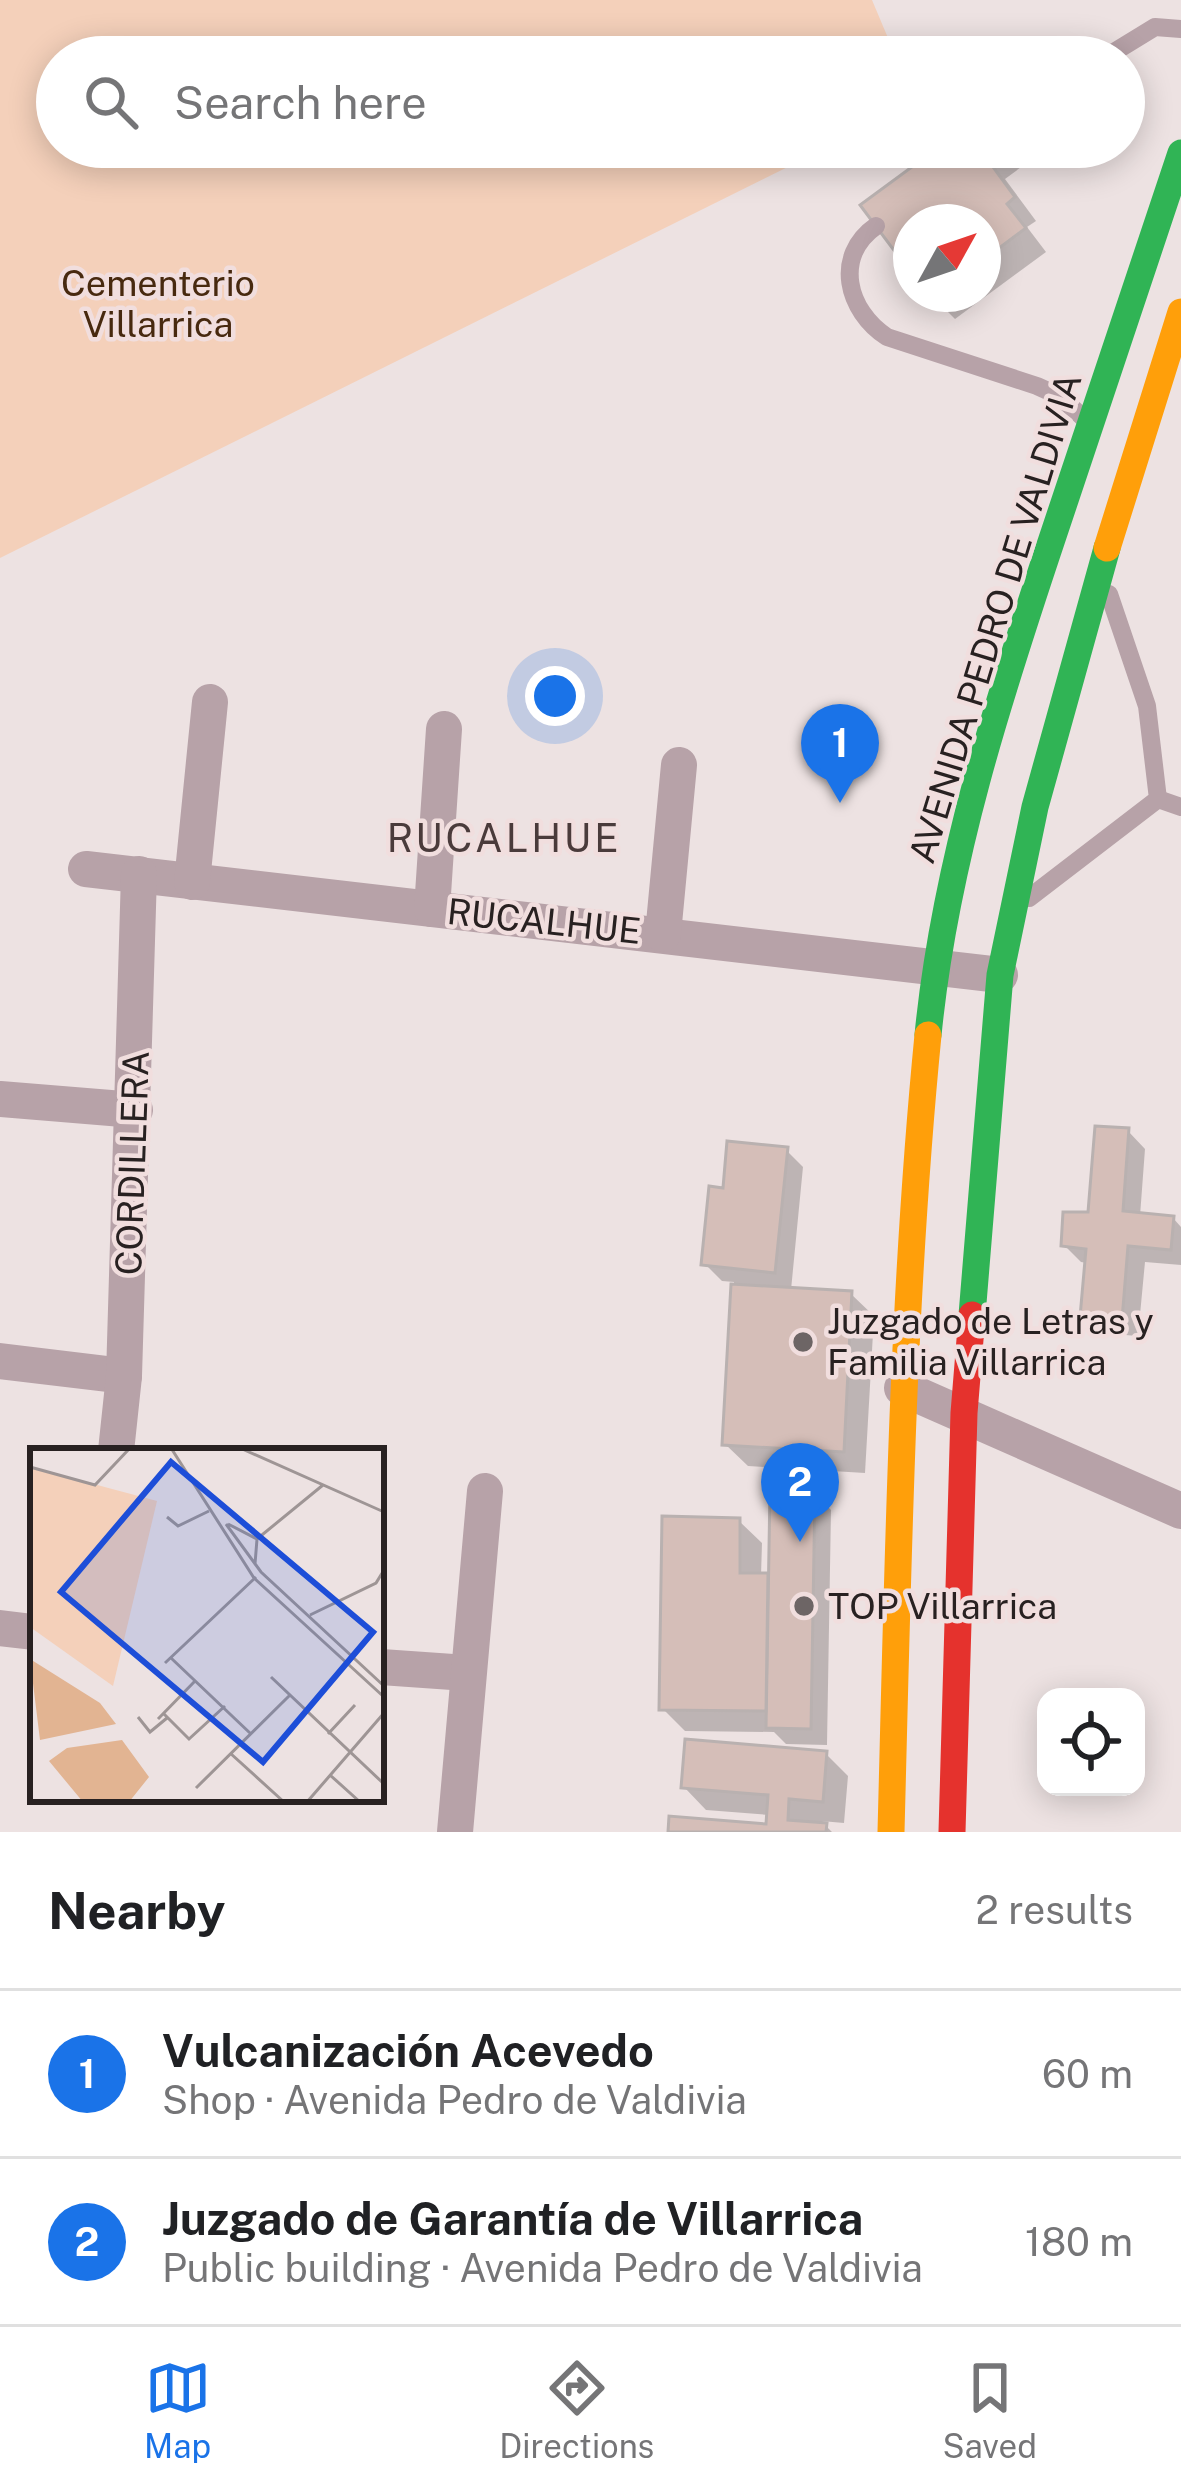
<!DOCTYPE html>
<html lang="en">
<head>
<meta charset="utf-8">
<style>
	:root { --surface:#fff; --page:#f6f6f6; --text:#202124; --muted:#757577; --line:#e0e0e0; --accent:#1a73e8 }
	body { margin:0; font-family:"Public Sans",sans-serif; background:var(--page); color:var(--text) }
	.controls { position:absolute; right:36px; bottom:36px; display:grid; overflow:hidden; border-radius:24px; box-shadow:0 6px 30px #0003 }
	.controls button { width:108px; height:108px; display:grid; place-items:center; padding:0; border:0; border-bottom:3px solid var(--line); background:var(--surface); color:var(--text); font:60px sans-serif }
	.compass { position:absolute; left:893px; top:204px; width:108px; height:108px; border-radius:50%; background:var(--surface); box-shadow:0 6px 30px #0003; rotate:50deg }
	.you { position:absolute; left:555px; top:696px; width:42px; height:42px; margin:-30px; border:9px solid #fff; border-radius:50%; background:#1a73e8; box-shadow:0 0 0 18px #1a73e833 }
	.badge { display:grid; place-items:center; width:78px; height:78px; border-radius:50%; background:var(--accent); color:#fff; font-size:39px; font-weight:700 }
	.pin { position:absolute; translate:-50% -99px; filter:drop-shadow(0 3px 6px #0008) }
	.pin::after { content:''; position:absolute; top:63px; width:42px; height:36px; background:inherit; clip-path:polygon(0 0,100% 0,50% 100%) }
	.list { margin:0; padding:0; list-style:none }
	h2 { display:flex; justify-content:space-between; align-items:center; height:156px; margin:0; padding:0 48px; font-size:51px }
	h2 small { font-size:39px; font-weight:400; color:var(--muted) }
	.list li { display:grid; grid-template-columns:78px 1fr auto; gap:36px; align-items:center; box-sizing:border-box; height:168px; padding:0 48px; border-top:3px solid var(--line) }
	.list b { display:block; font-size:45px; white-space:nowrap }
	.list p { margin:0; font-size:39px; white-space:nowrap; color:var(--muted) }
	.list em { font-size:39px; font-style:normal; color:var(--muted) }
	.icon { flex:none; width:66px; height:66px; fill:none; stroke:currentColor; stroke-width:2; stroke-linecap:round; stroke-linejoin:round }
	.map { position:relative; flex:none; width:1181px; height:1832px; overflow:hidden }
	.search { position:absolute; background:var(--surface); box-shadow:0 6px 30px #0003; left:36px; right:36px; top:36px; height:132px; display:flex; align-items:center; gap:30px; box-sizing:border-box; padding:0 42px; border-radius:66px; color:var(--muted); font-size:45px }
	.sheet { height:492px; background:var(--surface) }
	nav { display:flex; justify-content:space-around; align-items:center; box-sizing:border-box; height:168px; border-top:3px solid var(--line); background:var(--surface); font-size:33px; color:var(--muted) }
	nav a { display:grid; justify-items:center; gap:6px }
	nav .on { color:var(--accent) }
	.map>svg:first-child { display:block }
	.green { fill:#f4d0ba }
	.shadow { fill:#0003 }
	.building { fill:#d5beb8; stroke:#b9b1b0; stroke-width:3 }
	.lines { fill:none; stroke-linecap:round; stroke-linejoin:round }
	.lane { stroke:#b7a2a8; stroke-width:18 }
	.street { stroke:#b7a2a8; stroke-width:36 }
	.fast { stroke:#30b455; stroke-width:27 }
	.slow { stroke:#ff9f0a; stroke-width:27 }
	.jam { stroke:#e5322d; stroke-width:27 }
	.poi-dot { fill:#6d6565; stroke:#f1dede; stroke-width:4.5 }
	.labels { text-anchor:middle; stroke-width:9; stroke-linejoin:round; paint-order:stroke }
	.park-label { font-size:36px; fill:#47290f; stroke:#f1dede }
	.street-label { font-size:36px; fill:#282121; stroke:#f1dede }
	.poi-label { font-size:36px; fill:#282121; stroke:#f1dede; text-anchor:start }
	.neighbourhood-label { font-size:39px; letter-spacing:3px; fill:#4a3b3b; stroke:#f1dede }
	.inset-road { fill:none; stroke:#9e9595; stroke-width:3 }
	.view { fill:#1d4ed8; fill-opacity:0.15; stroke:#1d4ed8; stroke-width:6 }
	.inset-edge { fill:none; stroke:#282121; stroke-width:6 }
</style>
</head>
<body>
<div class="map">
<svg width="1181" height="1832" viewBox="0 0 1181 1832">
	<rect width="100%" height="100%" fill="#ede2e2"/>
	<polygon class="green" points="0,0 872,0 896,57 57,57 57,147 828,147 0,558"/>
	<g class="shadow">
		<polygon points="944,147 1016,147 1028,162 1005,179 1036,221 1027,227 1046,252 955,319 930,294 983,294 983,222 911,222 911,268 864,206"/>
		<polygon points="1128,1131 1145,1149 1140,1216 1173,1218 1181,1227 1181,1265 1145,1262 1138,1336 1100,1333 1083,1315 1087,1263 1081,1262 1064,1245 1091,1215"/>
		<polygon points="786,1150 803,1167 791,1290 851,1294 874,1316 865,1473 748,1466 725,1444 734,1282 722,1281 705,1264 725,1191"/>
		<polygon points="814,1493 831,1510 827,1745 786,1744 774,1732 685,1731 662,1708 739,1521 762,1543 761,1576 771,1581"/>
		<polygon points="825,1753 848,1776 844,1823 821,1821 832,1832 671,1832 768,1827 769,1815 706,1810 684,1787"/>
	</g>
	<g class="building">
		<polygon points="939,147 996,147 985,156 1015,197 1007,204 1026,228 983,260 983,222 911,222 911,273 860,205"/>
		<polygon points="1095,1126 1129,1128 1123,1211 1174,1216 1171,1250 1128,1246 1122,1320 1080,1317 1086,1249 1061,1246 1063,1212 1088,1212"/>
		<polygon points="727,1141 788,1147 775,1273 701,1265 709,1186 723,1188"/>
		<polygon points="731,1284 852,1291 844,1452 722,1445"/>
		<polygon points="770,1489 815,1490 811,1729 766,1728"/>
		<polygon points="662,1516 740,1518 740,1573 768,1573 766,1711 659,1710"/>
		<polygon points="685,1739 827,1751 823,1802 789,1799 788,1820 827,1823 826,1832 668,1832 669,1816 766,1824 768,1795 681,1788"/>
	</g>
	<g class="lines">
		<g class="lane">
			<polyline points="1106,57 1155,27 1181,29"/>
			<path d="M876 226C833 256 847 311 887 337L1037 386 1059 396 1087 421"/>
			<polyline points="1158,799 1181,807"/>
			<polyline points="1029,898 1158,799 1147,706 1109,594"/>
		</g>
		<g class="street">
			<polyline points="86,869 1000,975"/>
			<polyline points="192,882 210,702"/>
			<polyline points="432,909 444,729"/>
			<polyline points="663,934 679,765"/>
			<polyline points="0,1099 135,1110"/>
			<polyline points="0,1361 124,1376"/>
			<polyline points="902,1388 1181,1511"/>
			<polyline points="116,1451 124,1376 139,874"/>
			<polyline points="0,1628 33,1632"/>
			<polyline points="381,1667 467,1673"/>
			<polyline points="455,1832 485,1491"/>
		</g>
		<g class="fast">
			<path d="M928 1035C945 862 999 697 1054 533 1096 406 1139 280 1181 153"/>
			<polyline points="972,1315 1000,975 1035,807 1107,548"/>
		</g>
		<g class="slow">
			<polyline points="1107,548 1181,312"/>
			<path d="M891 1832C898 1566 902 1300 928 1035"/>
		</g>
		<polyline class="jam" points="952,1832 964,1413 972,1315"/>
	</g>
	<g class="poi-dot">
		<circle cx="803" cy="1342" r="12"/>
		<circle cx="804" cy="1606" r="12"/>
	</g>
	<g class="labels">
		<g class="park-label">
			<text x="158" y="296">Cementerio<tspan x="158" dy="41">Villarrica</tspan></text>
		</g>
		<g class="street-label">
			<text transform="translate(995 618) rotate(-73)" y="13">AVENIDA PEDRO DE VALDIVIA</text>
			<text transform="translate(544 921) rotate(6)" y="13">RUCALHUE</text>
			<text transform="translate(132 1163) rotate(-88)" y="13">CORDILLERA</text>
		</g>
		<g class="poi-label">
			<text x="827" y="1334">Juzgado de Letras y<tspan x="827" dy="41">Familia Villarrica</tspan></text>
			<text x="828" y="1619">TOP Villarrica</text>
		</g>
		<g class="neighbourhood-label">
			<text x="504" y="852">RUCALHUE</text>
		</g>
	</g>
	<g transform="translate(30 1448)">
		<rect width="354" height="354" fill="#ede2e2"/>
		<path d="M0 19 127 53 83 238 0 179Z" fill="#f4d0ba"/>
		<path d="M0 211 70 255 86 276 10 292ZM92 292 119 329 99 354H53L19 313 37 300Z" fill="#e2b492"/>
		<path class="inset-road" d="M141 0 224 130 354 249M210 0 354 64M0 19 65 37 100 0M137 69 148 78 179 63M196 76 231 124 354 238M198 76 227 91 225 116M227 91 293 37M280 167 346 135 354 122M141 210 221 286M135 215 226 129M241 229 354 336M133 265 159 291 195 258M108 269 120 284 137 270M128 271 166 232M298 286 325 257M200 305 254 354M300 327 330 354M166 340 259 248M277 354 354 265"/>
		<path class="view" d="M141 14 343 184 233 314 31 144Z"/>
		<rect width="354" height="354" class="inset-edge"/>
	</g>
</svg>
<div class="controls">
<button><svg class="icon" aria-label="locate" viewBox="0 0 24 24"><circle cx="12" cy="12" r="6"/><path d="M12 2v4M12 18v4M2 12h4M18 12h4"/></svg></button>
</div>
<svg class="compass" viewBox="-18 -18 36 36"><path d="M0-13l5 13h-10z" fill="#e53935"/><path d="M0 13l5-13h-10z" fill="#757577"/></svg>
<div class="you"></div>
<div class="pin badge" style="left:840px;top:803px">1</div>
<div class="pin badge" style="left:800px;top:1542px">2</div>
<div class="search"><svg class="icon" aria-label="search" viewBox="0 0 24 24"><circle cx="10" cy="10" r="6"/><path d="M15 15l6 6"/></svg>Search here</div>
</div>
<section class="sheet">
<h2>Nearby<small>2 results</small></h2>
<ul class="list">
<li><span class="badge">1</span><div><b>Vulcanización Acevedo</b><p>Shop · Avenida Pedro de Valdivia</p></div><em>60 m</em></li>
<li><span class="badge">2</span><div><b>Juzgado de Garantía de Villarrica</b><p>Public building · Avenida Pedro de Valdivia</p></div><em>180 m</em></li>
</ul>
</section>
<nav>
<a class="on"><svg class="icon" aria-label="map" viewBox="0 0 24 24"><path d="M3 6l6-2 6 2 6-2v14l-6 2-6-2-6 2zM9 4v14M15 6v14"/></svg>Map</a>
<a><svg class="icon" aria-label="directions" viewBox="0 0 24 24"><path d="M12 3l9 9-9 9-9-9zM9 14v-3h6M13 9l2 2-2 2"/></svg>Directions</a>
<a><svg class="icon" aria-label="saved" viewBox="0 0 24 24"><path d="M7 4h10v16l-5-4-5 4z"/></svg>Saved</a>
</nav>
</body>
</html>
